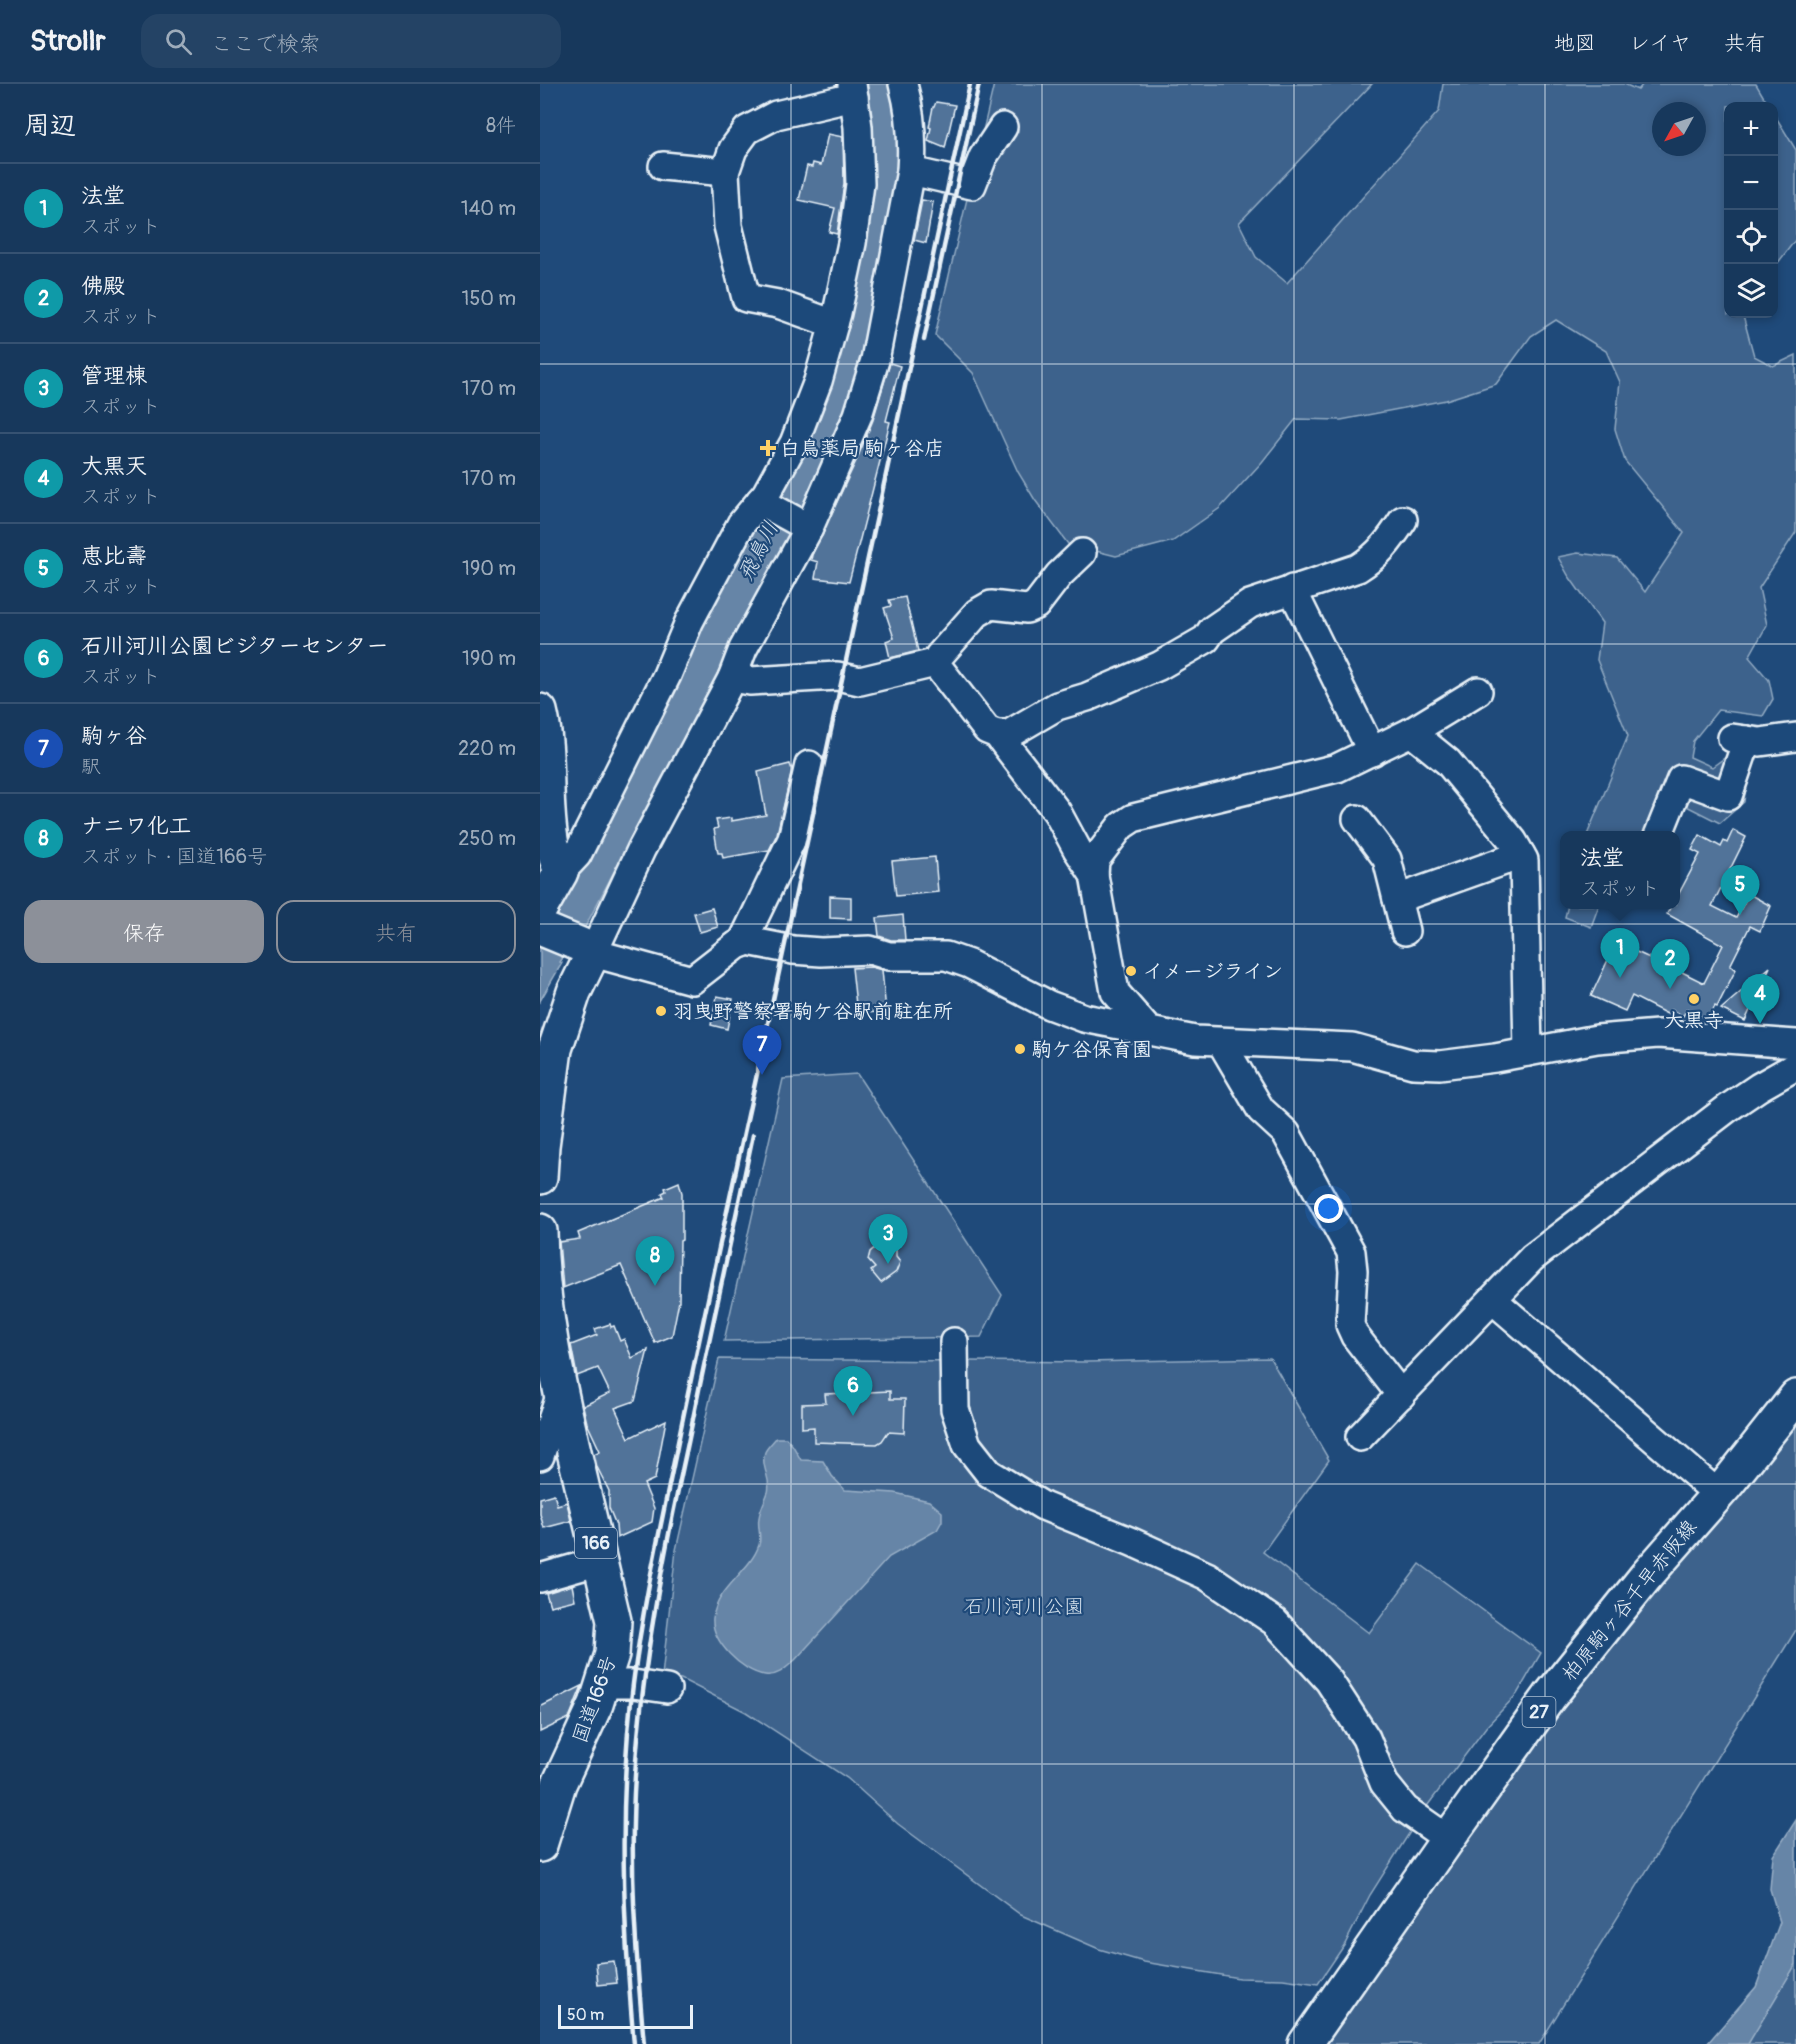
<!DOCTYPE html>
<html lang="ja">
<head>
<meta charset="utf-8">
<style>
	:root { --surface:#17385c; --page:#244365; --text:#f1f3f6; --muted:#9eacbb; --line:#365272; --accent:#8c9099 }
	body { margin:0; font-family:Pangolin,"Klee One",sans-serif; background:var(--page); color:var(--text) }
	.controls { position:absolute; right:18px; top:18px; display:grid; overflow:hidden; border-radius:12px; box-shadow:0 3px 9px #0003 }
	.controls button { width:54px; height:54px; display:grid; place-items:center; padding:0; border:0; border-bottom:2px solid var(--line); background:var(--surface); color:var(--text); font:30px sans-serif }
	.compass { position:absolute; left:1112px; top:18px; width:54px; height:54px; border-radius:50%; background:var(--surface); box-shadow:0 3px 9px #0003; rotate:230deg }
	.scale { position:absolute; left:18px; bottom:15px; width:135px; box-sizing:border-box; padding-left:6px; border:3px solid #e8f1f8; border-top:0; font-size:16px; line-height:21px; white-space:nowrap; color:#e8f1f8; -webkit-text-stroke:4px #1f4a7a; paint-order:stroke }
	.you { position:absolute; left:789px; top:1125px; width:21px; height:21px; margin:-15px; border:4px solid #fff; border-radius:50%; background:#1a73e8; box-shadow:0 0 0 9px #1a73e833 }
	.badge { display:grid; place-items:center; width:39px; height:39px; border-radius:50%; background:var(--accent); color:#fff; font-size:20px; font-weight:700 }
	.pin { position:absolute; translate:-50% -50px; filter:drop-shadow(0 2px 3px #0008) }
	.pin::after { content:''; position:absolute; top:32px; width:21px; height:18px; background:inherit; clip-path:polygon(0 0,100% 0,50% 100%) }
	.popup { position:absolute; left:1020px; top:747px; width:120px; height:78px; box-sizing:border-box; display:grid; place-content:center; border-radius:12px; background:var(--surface); filter:drop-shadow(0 2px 4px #0005); font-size:20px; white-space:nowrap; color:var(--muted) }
	.popup b { font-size:22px; color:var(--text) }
	.popup::after { content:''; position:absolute; left:50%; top:100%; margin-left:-12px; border:12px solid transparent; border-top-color:var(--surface) }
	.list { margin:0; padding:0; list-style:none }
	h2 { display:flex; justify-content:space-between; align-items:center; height:78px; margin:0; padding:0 24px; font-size:26px }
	h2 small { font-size:20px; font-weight:400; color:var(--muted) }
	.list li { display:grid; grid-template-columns:39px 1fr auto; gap:18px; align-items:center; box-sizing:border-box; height:90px; padding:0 24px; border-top:2px solid var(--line) }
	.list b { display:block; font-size:22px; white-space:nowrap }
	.list p { margin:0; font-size:20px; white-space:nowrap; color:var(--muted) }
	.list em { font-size:20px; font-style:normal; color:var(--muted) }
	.actions { display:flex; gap:12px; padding:18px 24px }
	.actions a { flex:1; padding:14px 0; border:2px solid var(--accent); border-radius:18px; text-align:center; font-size:21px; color:var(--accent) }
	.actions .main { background:var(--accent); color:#fff }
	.icon { flex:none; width:33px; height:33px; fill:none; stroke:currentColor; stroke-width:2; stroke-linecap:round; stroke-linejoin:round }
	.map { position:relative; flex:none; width:1256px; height:1960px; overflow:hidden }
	header { display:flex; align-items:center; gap:36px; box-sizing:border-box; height:84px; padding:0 30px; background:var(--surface); border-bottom:2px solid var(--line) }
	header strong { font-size:28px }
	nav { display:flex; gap:33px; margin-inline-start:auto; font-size:21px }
	.search { width:420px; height:54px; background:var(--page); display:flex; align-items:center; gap:15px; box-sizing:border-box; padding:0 21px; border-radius:18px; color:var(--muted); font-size:22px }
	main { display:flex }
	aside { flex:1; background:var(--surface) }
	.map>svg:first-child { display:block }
	.green { fill:#3c628c; stroke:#92aac2; stroke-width:1.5; fill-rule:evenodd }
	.water { fill:#6685a7; stroke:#9ab0c7; stroke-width:1.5 }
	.building { fill:#517399; stroke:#e8f1f8; stroke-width:1.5 }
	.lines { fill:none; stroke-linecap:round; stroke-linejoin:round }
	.minor-casing { stroke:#e8f1f8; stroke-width:32 }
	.major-casing { stroke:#e8f1f8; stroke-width:38 }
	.highway-casing { stroke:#e8f1f8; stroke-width:38 }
	.minor { stroke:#1f4a7a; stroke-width:27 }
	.major { stroke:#1f4a7a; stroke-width:33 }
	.highway { stroke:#1f4a7a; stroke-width:33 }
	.rail { stroke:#e8f1f8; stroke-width:4.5 }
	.grid { fill:none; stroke:#e8f1f8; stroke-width:1.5; stroke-opacity:0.55 }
	.poi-dot { fill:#ffd166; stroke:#1f4a7a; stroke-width:2 }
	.labels { text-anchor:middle; stroke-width:4.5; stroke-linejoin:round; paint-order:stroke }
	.shield { fill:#1f4a7a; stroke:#acbfd2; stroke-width:1.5 }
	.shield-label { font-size:18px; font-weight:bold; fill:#e8f1f8 }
	.poi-label { font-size:20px; font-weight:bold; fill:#e8f1f8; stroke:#1f4a7a; text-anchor:start }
	.street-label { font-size:20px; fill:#e8f1f8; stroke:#1f4a7a }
	.park-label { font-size:20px; fill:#d7e3ed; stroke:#1f4a7a }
	.water-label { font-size:21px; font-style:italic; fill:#d4e1ec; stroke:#1f4a7a }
</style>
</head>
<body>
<header>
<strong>Strollr</strong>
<div class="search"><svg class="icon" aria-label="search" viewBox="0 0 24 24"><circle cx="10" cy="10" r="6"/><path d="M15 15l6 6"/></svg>ここで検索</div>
<nav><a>地図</a><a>レイヤ</a><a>共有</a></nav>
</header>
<main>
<aside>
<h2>周辺<small>8件</small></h2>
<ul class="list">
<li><span class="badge" style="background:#0f9aa8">1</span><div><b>法堂</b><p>スポット</p></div><em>140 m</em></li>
<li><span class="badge" style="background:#0f9aa8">2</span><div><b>佛殿</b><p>スポット</p></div><em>150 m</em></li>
<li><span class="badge" style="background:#0f9aa8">3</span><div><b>管理棟</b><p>スポット</p></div><em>170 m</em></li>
<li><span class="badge" style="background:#0f9aa8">4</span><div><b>大黒天</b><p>スポット</p></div><em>170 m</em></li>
<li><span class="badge" style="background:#0f9aa8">5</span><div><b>恵比壽</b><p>スポット</p></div><em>190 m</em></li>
<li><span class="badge" style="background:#0f9aa8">6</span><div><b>石川河川公園ビジターセンター</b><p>スポット</p></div><em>190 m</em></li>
<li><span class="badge" style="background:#1a4fb4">7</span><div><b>駒ヶ谷</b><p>駅</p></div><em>220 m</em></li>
<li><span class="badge" style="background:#0f9aa8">8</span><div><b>ナニワ化工</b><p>スポット · 国道166号</p></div><em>250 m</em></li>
</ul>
<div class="actions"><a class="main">保存</a><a>共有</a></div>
</aside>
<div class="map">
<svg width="1256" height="1960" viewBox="0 0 1256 1960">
	<rect width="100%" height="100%" fill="#1f4a7a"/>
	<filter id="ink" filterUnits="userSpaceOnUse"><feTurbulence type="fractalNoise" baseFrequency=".0167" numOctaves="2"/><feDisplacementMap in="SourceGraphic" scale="12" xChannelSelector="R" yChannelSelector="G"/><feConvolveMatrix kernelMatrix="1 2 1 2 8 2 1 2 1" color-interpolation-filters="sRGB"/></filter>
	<g filter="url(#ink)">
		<g class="green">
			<path d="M454 0H832L699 139 716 173 747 199 899 27 903 0H1084L1098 6 1103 0H1216L1229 22H1188V230H1204L1203 232 1214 272 1233 282 1256 271V448L1219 504 1227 541 1209 573 1229 596 1233 615 1223 632 1178 626 1153 657 1150 673 1172 683 1190 670 1208 680 1204 718 1180 739 1127 712 1112 751H1047L1088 652 1057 576 1062 539 1028 491 1018 473 1038 469 1077 474 1105 508 1144 449 1085 377 1075 345 1080 298 1066 267 1016 236 991 252 956 300 906 316 801 336 756 335 722 378 680 424 633 457 576 472 528 460 495 416 478 388 433 289 395 251ZM1121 27H1157V63H1121Z"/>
			<polygon points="1234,30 1256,66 1256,155 1234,184"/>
			<polygon points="1028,821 1059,821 1051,843 1025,833"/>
			<polygon points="317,990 462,1211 441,1253 184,1257 243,995"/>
			<polygon points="730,1274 789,1376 723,1468 829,1549 880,1480 1001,1569 977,1610 946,1643 882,1729 830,1811 805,1860 778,1900 743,1895 699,1894 604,1878 559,1865 481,1831 358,1740 307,1694 206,1628 141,1595 122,1592 136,1466 179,1275 547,1278"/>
			<polygon points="1256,1339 1256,1546 999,1960 777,1960 1053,1572"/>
			<polygon points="1256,1863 1256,1960 1197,1960"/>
		</g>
		<g class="water">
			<polygon points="317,0 353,0 363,81 319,290 272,411 248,459 183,579 45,843 20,878 22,879 0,917 0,859 212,447 302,232"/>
			<path d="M236 1354H246L253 1362 261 1376 283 1377 292 1392 305 1406 355 1409 389 1417 402 1428V1437L397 1446 349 1473 256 1575C247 1583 238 1593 225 1591 202 1588 171 1557 173 1534 177 1503 210 1488 219 1461 222 1453 217 1443 219 1434 220 1425 225 1417 228 1408 232 1395 220 1383 225 1368 227 1363 233 1358 236 1354Z"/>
			<polygon points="1256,1736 1256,1880 1208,1960 1167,1960 1216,1903 1240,1838 1230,1805 1233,1772"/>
		</g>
		<g class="building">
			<polygon points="396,18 415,21 405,64 388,57 391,44 389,43 393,23 394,23"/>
			<polygon points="288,50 303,53 304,99 297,150 289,148 295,124 259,116 267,82 272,83 273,79 281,81"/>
			<polygon points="382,116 393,118 386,159 374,156"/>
			<polygon points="350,279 360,282 346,337 350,338 309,498 275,494 278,478 271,476 272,471 317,375 333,336"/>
			<polygon points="365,513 378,567 350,574 346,557 354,554 344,524 351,522 349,516"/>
			<polygon points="250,680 252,686 237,750 229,766 183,774 182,769 178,769 174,745 178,744 176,736 191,734 191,737 226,731 218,688"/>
			<polygon points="1193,746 1206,753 1172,822 1196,834 1209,810 1231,822 1220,847 1210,842 1190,882 1196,885 1177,923 1175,922 1168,936 1147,925 1143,932 1132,926 1129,931 1092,912 1085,927 1051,912 1075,861 1078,862 1079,860 1114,876 1114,874 1120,877 1122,874 1139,883 1138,886 1164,899 1183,861 1127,830 1132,820 1136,820 1136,815 1160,770 1152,766 1160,751 1181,763 1184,757 1187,759"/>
			<polygon points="395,773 398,808 356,812 352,777"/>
			<polygon points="290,812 311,813 311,835 290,834"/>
			<polygon points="172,824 178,843 160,848 154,829"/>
			<polygon points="363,831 365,856 351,856 339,852 337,834"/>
			<polygon points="331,883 342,886 346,927 317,930 312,884"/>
			<polygon points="1230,883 1205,937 1181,925"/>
			<polygon points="177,912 193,915 187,945 171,941"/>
			<polygon points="139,1098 142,1109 142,1156 140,1157 139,1217 132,1252 115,1259 81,1181 23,1204 19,1158 40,1155 38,1149 124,1113 122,1109 126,1107 125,1104"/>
			<polygon points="345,1158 356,1159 356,1173 360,1178 356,1188 341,1199 331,1187 335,1184 328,1176 330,1168 340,1159"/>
			<polygon points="70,1240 71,1243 74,1242 80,1257 84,1255 92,1274 108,1266 95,1317 75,1324 89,1354 126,1336 115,1395 104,1400 114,1424 112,1438 77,1454 76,1441 69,1424 69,1407 57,1383 54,1370 60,1367 47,1339 43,1322 70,1309 58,1284 37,1292 31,1261 57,1251 55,1245"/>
			<polygon points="350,1307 350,1315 365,1315 364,1349 348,1348 342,1357 337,1360 274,1358 274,1343 262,1344 262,1320 286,1319 285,1310"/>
			<polygon points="14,1410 17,1421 27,1418 31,1437 4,1444 0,1430 0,1414"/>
			<polygon points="32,1501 35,1516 10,1522 6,1509"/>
			<polygon points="42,1602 29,1634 0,1648 0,1623"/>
			<polygon points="74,1877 77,1899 58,1901 56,1879"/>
		</g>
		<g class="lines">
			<defs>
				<g id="minor">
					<path d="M363 0C371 29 373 57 371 87L335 276 318 331 269 444 203 565 192 594 101 766 53 869 152 896 197 861 208 857 253 866 281 868 330 866 349 872H406L429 880 509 921 544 934 655 956 812 963 873 980 900 981 955 974 1057 955 1118 950 1256 960"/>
					<polyline points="123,82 185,88"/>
					<polyline points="371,87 432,101 443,73 463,43"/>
					<polyline points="294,240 238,220 206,214 188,142 185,88 193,65 207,46 236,31 314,13"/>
					<polyline points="220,417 269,444"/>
					<polyline points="542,469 519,491 496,521 487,525 451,521 437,529 399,572 395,579 447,646 457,650 517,728 537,765 554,791 575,908 609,947"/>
					<polyline points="752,505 832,668"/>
					<polyline points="192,594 210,597 297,592 320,597 395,579"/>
					<polyline points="871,648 908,678 973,757 984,776 988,968"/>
					<path d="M457 650H469L517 622 547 613 619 582 666 555 672 546 710 520 818 484C839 471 850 456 863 436"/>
					<polyline points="1192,654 1220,658 1256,653"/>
					<polyline points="817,735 847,775 865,847"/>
					<polyline points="1118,752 1141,695 1188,712 1207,656"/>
					<polyline points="21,788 37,771 127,591 149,538 201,440 226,410 254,359 278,297 297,229 312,159 320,100 318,43 312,0"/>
					<polyline points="554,791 555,776 581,742 593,734 797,684 871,648 938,607"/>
					<polyline points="857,815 981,771"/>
					<polyline points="202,859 252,755 269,681"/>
					<polyline points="681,958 721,1026 746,1049 811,1168 813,1187 810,1241 815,1252 861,1311"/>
					<polyline points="953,1216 1178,1410"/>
					<polyline points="414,1258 415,1325 427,1361 449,1389 503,1422 592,1458 667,1492 735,1538 789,1597 826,1654 844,1699 865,1725 908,1755"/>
					<polyline points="820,1353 992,1174 1188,1024 1219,1003 1256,982"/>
					<polyline points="0,1372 21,1309"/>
					<polyline points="0,1494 60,1477"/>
					<polyline points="62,1600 93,1600 127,1605"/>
				</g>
				<polyline id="major" points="765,1960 908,1755 1010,1612 1107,1491 1187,1400 1256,1313"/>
				<g id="highway">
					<path d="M0 627C11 671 3 717 12 761 14 770 18 779 21 788L0 825"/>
					<polyline points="0,844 41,861 53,869 34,908 15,965 2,1062 0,1093"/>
					<path d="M0 1147C1 1223 18 1298 35 1372 48 1427 61 1482 74 1537L72 1570 56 1620 19 1700 0 1761"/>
				</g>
			</defs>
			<use href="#minor" class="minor-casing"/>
			<use href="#major" class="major-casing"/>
			<use href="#highway" class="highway-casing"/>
			<use href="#minor" class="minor"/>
			<use href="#major" class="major"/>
			<use href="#highway" class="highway"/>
			<g class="rail">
				<polyline points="384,256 439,0"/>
				<path d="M94 1960C83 1841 78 1719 93 1600 103 1520 121 1441 137 1363 163 1235 191 1108 219 981 290 654 360 327 430 0"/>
				<path d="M104 1960C96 1871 89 1781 95 1692 102 1579 124 1469 148 1359 169 1256 191 1153 213 1051"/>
			</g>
		</g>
	</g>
	<path class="grid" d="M251 0V1960M502 0V1960M754 0V1960M1005 0V1960M0 280H1256M0 560H1256M0 840H1256M0 1120H1256M0 1400H1256M0 1680H1256"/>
	<g class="poi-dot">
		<path d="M225 355h6v6h6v6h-6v6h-6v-6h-6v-6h6z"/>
		<circle cx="591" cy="887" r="6"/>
		<circle cx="1154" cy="915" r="6"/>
		<circle cx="121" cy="927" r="6"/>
		<circle cx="480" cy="965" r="6"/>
	</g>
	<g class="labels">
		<g class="shield">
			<rect x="35" y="1444" width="42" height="30" rx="4.5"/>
			<rect x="982.5" y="1613" width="33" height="30" rx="4.5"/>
		</g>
		<g class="shield-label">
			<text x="56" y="1465">166</text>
			<text x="999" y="1634">27</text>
		</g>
		<g class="poi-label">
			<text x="240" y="371">白鳥薬局 駒ヶ谷店</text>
			<text x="603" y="894">イメージライン</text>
			<text x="133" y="934">羽曳野警察署駒ケ谷駅前駐在所</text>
			<text x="1154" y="943" text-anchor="middle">大黒寺</text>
			<text x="492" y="972">駒ケ谷保育園</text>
		</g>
		<g class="street-label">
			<text transform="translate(1089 1516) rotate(-51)" y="7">柏原駒ヶ谷千早赤阪線</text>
			<text transform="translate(54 1615) rotate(-70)" y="7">国道166号</text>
		</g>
		<g class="park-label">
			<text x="484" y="1529">石川河川公園</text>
		</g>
		<g class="water-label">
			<text transform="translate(218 467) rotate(-63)" y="7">飛鳥川</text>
		</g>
	</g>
</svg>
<div class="controls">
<button>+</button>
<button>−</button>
<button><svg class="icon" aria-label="locate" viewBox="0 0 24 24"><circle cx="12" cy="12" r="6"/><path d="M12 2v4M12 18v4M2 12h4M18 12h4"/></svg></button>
<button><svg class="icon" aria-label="layers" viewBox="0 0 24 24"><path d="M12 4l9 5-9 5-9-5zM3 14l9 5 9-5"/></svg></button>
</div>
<svg class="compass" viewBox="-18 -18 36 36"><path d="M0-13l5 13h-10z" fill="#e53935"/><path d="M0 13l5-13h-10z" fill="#9eacbb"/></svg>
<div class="scale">50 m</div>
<div class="you"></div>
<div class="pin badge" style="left:1080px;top:894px;background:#0f9aa8">1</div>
<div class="popup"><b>法堂</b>スポット</div>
<div class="pin badge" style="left:1130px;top:905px;background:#0f9aa8">2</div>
<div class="pin badge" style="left:348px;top:1180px;background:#0f9aa8">3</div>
<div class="pin badge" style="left:1220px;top:940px;background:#0f9aa8">4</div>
<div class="pin badge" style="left:1200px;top:831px;background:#0f9aa8">5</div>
<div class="pin badge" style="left:313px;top:1332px;background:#0f9aa8">6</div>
<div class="pin badge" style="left:222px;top:991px;background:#1a4fb4">7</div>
<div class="pin badge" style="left:115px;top:1202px;background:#0f9aa8">8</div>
</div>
</main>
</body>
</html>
